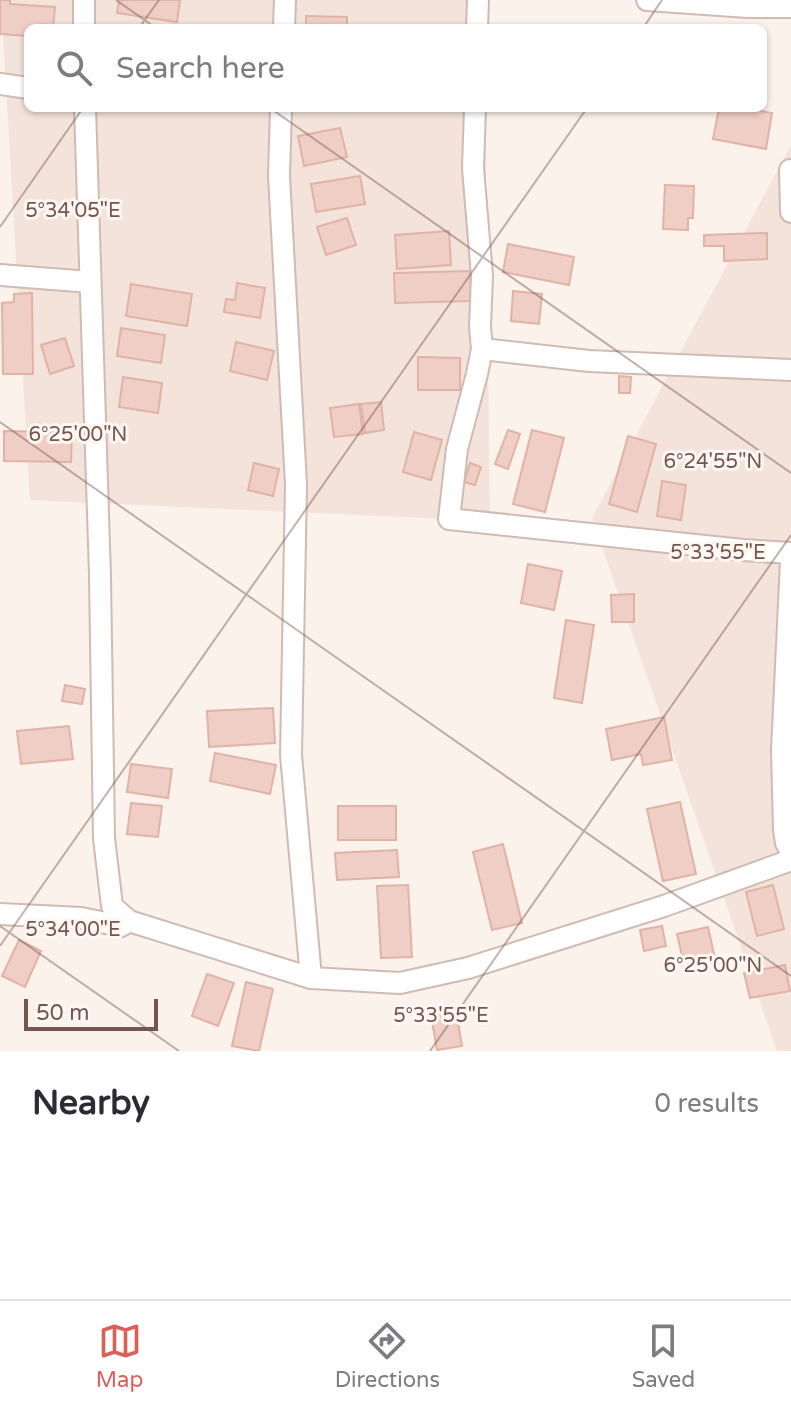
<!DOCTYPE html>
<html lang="en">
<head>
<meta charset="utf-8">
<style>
	:root { --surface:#fff; --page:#f2f2f3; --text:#2b2b33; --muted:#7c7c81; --line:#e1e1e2; --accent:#dc605a }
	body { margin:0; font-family:"Varela Round",sans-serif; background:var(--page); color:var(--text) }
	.scale { position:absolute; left:24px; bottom:20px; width:134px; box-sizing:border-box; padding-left:8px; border:4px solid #75564f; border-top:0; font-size:22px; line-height:28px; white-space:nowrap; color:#75564f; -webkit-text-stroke:6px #fef7f2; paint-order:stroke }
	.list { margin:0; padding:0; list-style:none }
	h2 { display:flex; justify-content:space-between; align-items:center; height:104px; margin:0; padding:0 32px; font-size:34px }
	h2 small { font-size:26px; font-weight:400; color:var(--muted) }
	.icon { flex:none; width:44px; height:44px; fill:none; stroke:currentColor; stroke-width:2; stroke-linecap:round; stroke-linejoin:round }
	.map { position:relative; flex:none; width:791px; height:1051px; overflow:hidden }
	.search { position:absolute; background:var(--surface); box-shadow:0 2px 6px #0004; left:24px; right:24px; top:24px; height:88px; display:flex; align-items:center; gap:20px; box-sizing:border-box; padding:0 28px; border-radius:12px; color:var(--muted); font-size:30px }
	.sheet { height:248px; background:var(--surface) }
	nav { display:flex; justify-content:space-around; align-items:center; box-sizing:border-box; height:112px; border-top:2px solid var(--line); background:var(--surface); font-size:22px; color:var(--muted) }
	nav a { display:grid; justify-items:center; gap:4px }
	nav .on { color:var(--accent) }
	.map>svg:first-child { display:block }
	.residential { fill:#f3e3da }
	.building { fill:#efcec5; stroke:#e1b2a6; stroke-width:2 }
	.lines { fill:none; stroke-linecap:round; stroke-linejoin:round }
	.minor-casing { stroke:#cfbbb3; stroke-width:24 }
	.minor { stroke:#fff; stroke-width:20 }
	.ticks { fill:none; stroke:#75564f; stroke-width:2; stroke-opacity:0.45 }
	.ticks-label { font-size:20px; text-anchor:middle; fill:#75564f; stroke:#fef7f2; stroke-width:6; stroke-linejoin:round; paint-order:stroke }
</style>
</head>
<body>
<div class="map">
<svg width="791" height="1051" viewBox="0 0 791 1051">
	<rect width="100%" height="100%" fill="#fbf2eb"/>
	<g class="residential">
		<polygon points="1,0 484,0 484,28 28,28 28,108 485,108 490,521 30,500"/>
		<polygon points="791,145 791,1051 777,1051 592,518"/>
	</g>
	<g class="building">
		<polygon points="0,0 10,0 10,4 55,7 53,28 28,28 28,36 0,34"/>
		<polygon points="119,0 180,0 177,22 117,13"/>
		<polygon points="306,16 347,17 347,28 306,28"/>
		<polygon points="719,108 743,108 772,113 766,149 713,139"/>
		<polygon points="340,128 347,157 304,166 298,136"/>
		<polygon points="360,176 365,204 316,212 311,184"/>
		<polygon points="665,185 694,186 693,218 688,218 688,230 663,229"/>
		<polygon points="347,218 356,245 326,255 317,227"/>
		<polygon points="449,231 451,265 397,269 395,235"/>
		<polygon points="767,233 767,259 724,261 724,246 704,246 704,235"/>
		<polygon points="508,244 574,257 569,285 503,272"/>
		<polygon points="470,271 471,301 395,303 394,273"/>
		<polygon points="237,283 265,288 260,318 224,312 226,299 235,300"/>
		<polygon points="131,284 192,294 187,326 126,316"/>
		<polygon points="513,291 542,294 539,324 511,321"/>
		<polygon points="32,293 33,374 3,374 2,303 14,302 14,294"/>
		<polygon points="121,328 165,335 161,363 117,356"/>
		<polygon points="65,338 74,366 50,374 41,345"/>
		<polygon points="236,342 274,351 267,380 230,371"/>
		<polygon points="418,357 460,358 460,390 418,390"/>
		<polygon points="619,376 631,377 630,393 619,393"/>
		<polygon points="123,377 162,383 158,413 119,407"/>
		<polygon points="381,402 384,430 365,433 361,404"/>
		<polygon points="359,404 363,434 334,437 330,408"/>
		<polygon points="508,430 520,434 508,469 495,464"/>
		<polygon points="532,430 564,438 545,512 513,504"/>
		<polygon points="4,431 72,432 71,462 4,461"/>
		<polygon points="414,432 442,440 431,480 403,472"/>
		<polygon points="628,436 656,444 637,512 609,504"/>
		<polygon points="254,463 279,469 273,496 248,490"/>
		<polygon points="470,463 481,467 475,485 464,482"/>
		<polygon points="662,481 686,485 681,520 657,516"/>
		<polygon points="528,564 562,571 554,610 521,603"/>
		<polygon points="634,594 634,622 612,622 611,595"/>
		<polygon points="566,620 594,625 582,703 554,698"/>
		<polygon points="65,685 85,689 82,704 62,701"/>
		<polygon points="273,708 275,743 209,747 207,711"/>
		<polygon points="664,717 672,760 643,765 641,754 612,760 606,729"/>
		<polygon points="69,726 73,759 21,764 17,731"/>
		<polygon points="215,753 276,765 270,794 210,781"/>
		<polygon points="131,764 172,769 168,798 127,792"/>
		<polygon points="680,802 696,874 663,881 647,809"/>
		<polygon points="131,803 162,806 158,837 127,834"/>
		<rect x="338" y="806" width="58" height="34"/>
		<polygon points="503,844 522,923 492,930 473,852"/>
		<polygon points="397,850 399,877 337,880 335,853"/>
		<polygon points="408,885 412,957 381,958 377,886"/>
		<polygon points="773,885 784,929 757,936 746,892"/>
		<polygon points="662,926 666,946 644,951 640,930"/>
		<polygon points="708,927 714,954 683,960 677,934"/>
		<polygon points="19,940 41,951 25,987 2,976"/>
		<polygon points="785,965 790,991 750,998 744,973"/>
		<polygon points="207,974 234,983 218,1026 192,1016"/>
		<polygon points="246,982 273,989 259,1051 232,1046"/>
		<polygon points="456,1011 462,1046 437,1050 431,1015"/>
	</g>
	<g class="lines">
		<defs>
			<g id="minor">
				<polyline points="647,0 748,7 791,7"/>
				<polyline points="84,28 84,0"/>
				<polyline points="284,28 285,0"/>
				<polyline points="477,28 478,0"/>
				<polyline points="0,84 28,88"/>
				<polyline points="85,108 100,576 104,838 112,906 129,921 311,978 400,983 468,968 664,906 791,860"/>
				<polyline points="281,108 279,176 296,484 291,755 311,978"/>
				<polyline points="475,108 473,168 482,276 480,327 482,349 477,374 457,449 449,519 743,550 791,553"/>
				<polyline points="790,170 791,212"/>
				<polyline points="0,275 90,282"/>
				<polyline points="482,349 589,361 791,370"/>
				<polyline points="791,561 782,750 784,830 786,843 791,852"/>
				<polyline points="0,914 81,918 121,926 129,921"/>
			</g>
		</defs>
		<use href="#minor" class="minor-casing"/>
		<use href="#minor" class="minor"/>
	</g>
	<path class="ticks" d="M116 0 156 28M139 28 159 0M643 28 662 0M270 108 791 473M0 227 83 108M0 422 791 976M0 926 179 1051M0 946 587 108M430 1051 791 535"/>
	<g class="ticks-label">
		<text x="73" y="217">5°34'05"E</text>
		<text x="78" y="441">6°25'00"N</text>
		<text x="713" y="468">6°24'55"N</text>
		<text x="718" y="559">5°33'55"E</text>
		<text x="73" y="936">5°34'00"E</text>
		<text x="713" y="972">6°25'00"N</text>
		<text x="441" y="1022">5°33'55"E</text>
	</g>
</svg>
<div class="scale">50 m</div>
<div class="search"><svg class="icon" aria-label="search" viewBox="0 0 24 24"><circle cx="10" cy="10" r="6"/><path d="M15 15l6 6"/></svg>Search here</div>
</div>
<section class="sheet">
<h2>Nearby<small>0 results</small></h2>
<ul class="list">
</ul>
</section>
<nav>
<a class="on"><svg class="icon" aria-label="map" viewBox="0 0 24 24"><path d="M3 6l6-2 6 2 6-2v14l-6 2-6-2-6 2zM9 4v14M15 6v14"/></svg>Map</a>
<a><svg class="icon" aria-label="directions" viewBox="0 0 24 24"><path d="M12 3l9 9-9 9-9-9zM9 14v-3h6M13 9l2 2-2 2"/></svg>Directions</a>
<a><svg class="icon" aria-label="saved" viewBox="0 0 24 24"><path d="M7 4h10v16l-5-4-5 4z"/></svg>Saved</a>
</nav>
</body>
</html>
